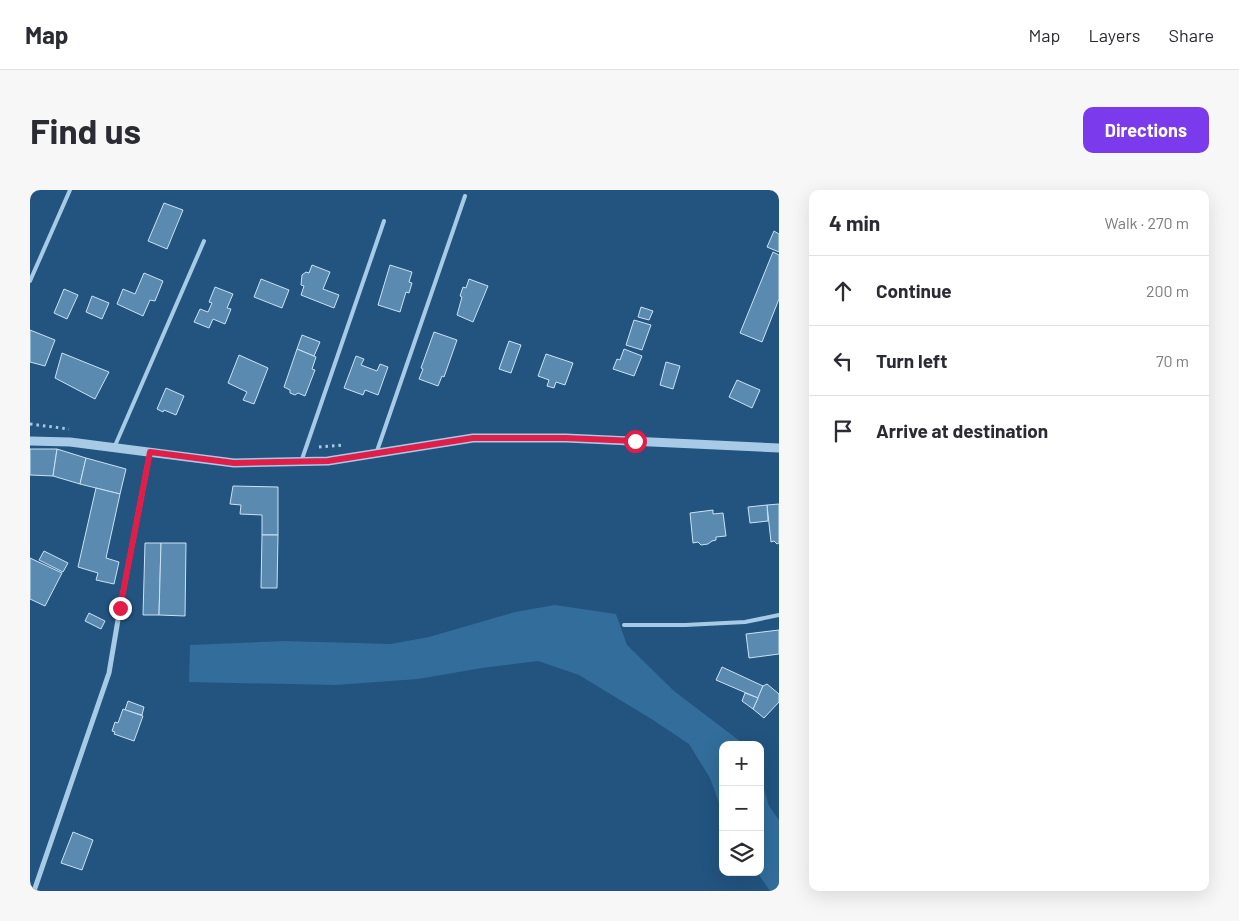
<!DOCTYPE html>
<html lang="en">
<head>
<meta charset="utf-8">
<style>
	:root { --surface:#fff; --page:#f7f7f7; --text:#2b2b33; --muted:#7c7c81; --line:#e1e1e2; --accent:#7c3aed }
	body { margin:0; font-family:Barlow,sans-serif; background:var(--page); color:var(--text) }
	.controls { position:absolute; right:15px; bottom:15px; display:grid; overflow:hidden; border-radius:10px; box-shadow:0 5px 20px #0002 }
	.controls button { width:45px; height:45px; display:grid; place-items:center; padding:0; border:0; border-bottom:1px solid var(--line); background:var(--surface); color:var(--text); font:25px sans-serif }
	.stop { position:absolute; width:15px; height:15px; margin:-11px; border:4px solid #e11d48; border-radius:50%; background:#fff }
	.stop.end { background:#e11d48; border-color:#fff; box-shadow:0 1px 5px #0008 }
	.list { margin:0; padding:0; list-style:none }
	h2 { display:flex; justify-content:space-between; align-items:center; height:65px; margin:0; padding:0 20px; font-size:21px }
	h2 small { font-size:16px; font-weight:400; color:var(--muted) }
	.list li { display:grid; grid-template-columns:32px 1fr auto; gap:15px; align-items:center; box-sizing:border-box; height:70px; padding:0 20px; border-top:1px solid var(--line) }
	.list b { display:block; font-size:19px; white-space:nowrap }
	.list em { font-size:16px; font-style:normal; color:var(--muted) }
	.icon { flex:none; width:28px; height:28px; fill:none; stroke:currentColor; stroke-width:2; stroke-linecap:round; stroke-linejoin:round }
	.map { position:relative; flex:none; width:749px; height:701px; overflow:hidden; border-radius:10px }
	header { display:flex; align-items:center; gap:30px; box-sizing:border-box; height:70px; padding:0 25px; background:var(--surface); border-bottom:1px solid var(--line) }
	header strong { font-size:24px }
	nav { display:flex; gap:28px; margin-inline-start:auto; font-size:18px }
	.intro { display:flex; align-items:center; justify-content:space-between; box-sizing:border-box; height:120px; padding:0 30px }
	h1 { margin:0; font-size:35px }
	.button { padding:12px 22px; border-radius:10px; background:var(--accent); color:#fff; font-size:18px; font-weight:700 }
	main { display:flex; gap:30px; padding:0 30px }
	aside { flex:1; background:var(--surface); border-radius:10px; box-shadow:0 5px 20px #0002 }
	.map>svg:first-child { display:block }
	.green { fill:#326d9b }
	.building { fill:#5a8ab0; stroke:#cae2f5 }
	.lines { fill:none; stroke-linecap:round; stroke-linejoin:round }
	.path { stroke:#a7cbe7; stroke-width:3; stroke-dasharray:2.5 4; stroke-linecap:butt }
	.service { stroke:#a7cbe7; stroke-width:4 }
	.minor { stroke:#a7cbe7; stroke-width:5 }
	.tertiary { stroke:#a7cbe7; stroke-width:9 }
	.route { stroke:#e11d48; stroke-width:6 }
</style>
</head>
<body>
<header>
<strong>Map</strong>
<nav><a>Map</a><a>Layers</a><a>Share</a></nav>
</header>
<div class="intro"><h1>Find us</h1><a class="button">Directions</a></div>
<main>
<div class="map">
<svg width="749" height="701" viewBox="0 0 749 701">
	<rect width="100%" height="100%" fill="#22547f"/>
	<g class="green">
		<polygon points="525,415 586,424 597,455 644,501 715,555 693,555 693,624 680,588 659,554 623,530 549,485 508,471 452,478 388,489 305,495 159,492 160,455 254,451 361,454 399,447 485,422"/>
		<polygon points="730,586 739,616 749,630 749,701 740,701 727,682 730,682"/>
	</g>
	<g class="building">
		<polygon points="134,13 153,20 137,59 118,51"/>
		<polygon points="744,41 749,44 749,62 737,57"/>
		<polygon points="743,62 749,65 749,109 732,152 710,143"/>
		<polygon points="282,75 300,82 293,99 309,105 304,118 271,105 274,96 271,95 272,85 276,82 279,83"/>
		<polygon points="360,75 382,82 379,92 382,93 379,103 376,102 370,122 348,115"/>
		<polygon points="114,83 133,91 125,111 120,110 113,126 87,114 93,99 105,104"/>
		<polygon points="231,89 259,100 252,118 224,107"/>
		<polygon points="439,89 458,96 443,132 427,125 432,107 430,106 433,97 436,98"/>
		<polygon points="185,97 203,104 197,118 201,119 195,134 183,129 179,138 164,132 170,119 178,122 182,113 179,112"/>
		<polygon points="34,99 48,105 37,129 24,123"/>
		<polygon points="62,106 79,113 72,129 56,122"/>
		<polygon points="611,117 623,121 619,130 608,127"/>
		<polygon points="604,130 621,135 612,160 596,155"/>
		<polygon points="0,140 25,150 15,176 0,172"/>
		<polygon points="404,142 427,150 414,187 412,186 408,196 389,189 393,179 391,178"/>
		<polygon points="272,145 290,152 284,166 267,159"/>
		<polygon points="479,151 491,155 481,183 469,179"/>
		<polygon points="267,159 286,167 282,179 285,180 275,206 268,203 265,205 260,203 260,200 254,197"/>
		<polygon points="594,159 612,166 604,186 583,179 587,169 590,170"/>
		<polygon points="32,163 79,182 65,209 25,188"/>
		<polygon points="516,164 543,173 535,195 526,192 524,198 517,196 519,190 508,186"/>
		<polygon points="209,165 238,178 224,214 213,210 217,202 198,193"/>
		<polygon points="326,166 334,169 331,175 347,181 350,174 358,177 348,205 335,200 333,205 314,198"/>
		<polygon points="636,172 650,176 643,199 630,195"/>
		<polygon points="707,190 730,200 722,218 699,207"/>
		<polygon points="136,198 154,206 146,225 134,220 133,222 127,219"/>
		<polygon points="0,259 27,259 23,286 0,285"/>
		<polygon points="27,259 56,268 50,294 23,286"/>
		<polygon points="56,268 96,279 90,304 50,294"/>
		<polygon points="203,296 248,297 248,345 232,345 232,325 210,324 211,315 200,314"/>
		<polygon points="66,298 90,304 76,368 89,372 84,394 66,390 68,383 48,377"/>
		<polygon points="749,314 749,353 747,354 744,351 741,352 737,315"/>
		<polygon points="737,315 738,331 720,333 718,317"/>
		<polygon points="683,320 683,324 693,323 696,346 686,347 686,350 682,351 678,354 671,355 668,352 663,353 660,323"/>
		<polygon points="232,345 248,345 247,398 231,398"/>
		<polygon points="115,353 131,353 129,425 113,425"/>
		<polygon points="131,353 156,353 155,426 129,425"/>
		<polygon points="14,361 38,373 33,382 9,370"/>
		<polygon points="0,368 32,383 15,416 0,409"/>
		<polygon points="59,423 75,431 71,439 55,431"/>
		<polygon points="749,440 749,464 719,468 716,444"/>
		<polygon points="692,477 733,496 728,508 686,490"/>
		<polygon points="737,494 749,504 749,512 734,528 723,519 733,496"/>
		<polygon points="715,503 728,508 723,519 712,511"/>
		<polygon points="98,511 114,517 112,525 95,520"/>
		<polygon points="93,519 113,526 104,551 84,544 85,542 82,541 85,532 88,533"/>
		<polygon points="43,642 63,650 52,680 31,673"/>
	</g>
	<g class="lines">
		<g class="path">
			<polyline points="0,234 39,239"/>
			<polyline points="289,257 313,255"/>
		</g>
		<g class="service">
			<polyline points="0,91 40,0"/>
			<polyline points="84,258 174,51"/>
			<polyline points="347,261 435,6"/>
			<polyline points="271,272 354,31"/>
			<polyline points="594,435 655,435 715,432 749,425"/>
		</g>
		<polyline class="minor" points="4,701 79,483 90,418 120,262"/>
		<polyline class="tertiary" points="0,251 40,252 204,273 298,271 443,248 536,248 749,258"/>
	</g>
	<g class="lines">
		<polyline class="route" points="90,418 120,262 204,273 298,271 443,248 536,248 605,251"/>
	</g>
</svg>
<div class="controls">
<button>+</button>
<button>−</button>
<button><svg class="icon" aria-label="layers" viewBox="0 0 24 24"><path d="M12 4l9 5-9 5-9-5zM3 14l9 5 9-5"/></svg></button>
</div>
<div class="stop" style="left:605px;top:251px"></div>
<div class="stop end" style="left:90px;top:418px"></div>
</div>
<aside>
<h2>4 min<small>Walk · 270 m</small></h2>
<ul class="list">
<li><svg class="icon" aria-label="ahead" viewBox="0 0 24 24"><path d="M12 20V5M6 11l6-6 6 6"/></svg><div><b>Continue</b></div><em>200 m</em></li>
<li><svg class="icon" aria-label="left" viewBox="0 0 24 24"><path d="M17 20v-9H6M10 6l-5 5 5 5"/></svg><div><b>Turn left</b></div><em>70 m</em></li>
<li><svg class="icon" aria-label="arrive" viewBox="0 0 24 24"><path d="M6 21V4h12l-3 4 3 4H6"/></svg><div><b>Arrive at destination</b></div></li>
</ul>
</aside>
</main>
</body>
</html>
